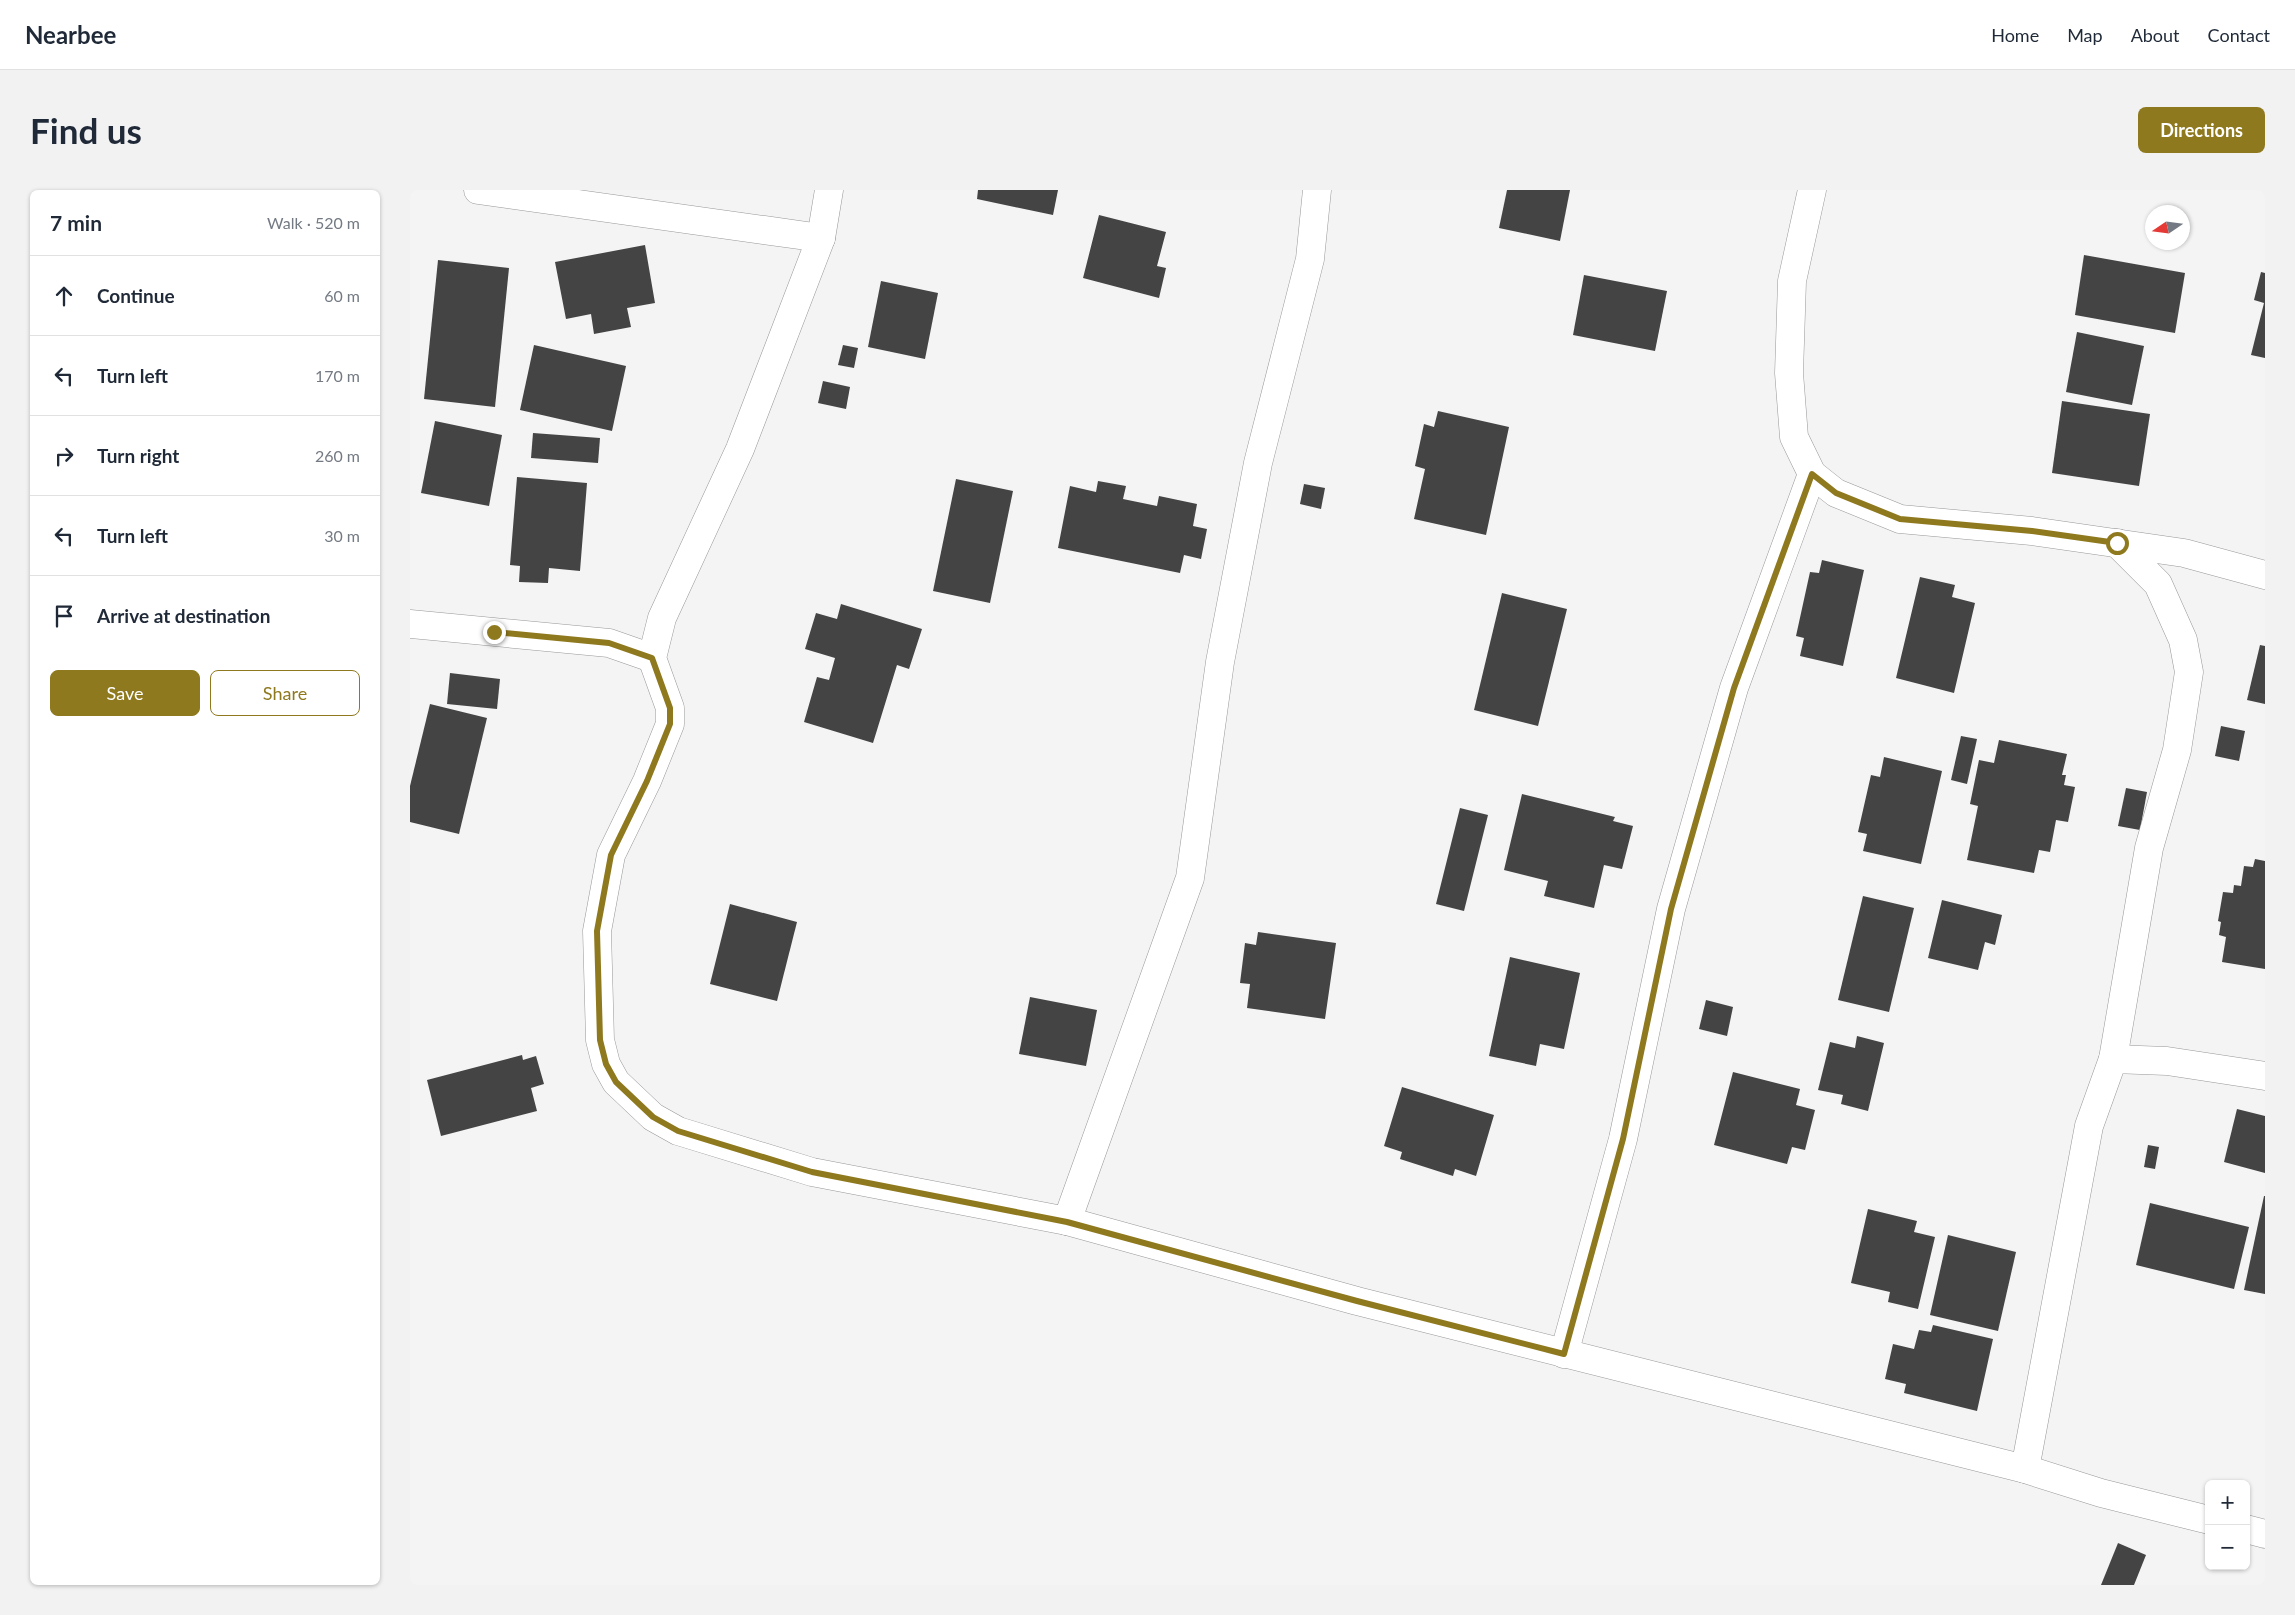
<!DOCTYPE html>
<html lang="en">
<head>
<meta charset="utf-8">
<style>
	:root { --surface:#fff; --page:#f2f2f3; --text:#1f2937; --muted:#747a83; --line:#e0e1e3; --accent:#8f791e }
	body { margin:0; font-family:Lato,sans-serif; background:var(--page); color:var(--text) }
	.controls { position:absolute; right:15px; bottom:15px; display:grid; overflow:hidden; border-radius:8px; box-shadow:0 1px 4px #0004 }
	.controls button { width:45px; height:45px; display:grid; place-items:center; padding:0; border:0; border-bottom:1px solid var(--line); background:var(--surface); color:var(--text); font:25px sans-serif }
	.compass { position:absolute; left:1735px; top:15px; width:45px; height:45px; border-radius:50%; background:var(--surface); box-shadow:0 1px 4px #0004; rotate:257deg }
	.stop { position:absolute; width:15px; height:15px; margin:-11px; border:4px solid #8f791e; border-radius:50%; background:#fff }
	.stop.end { background:#8f791e; border-color:#fff; box-shadow:0 1px 5px #0008 }
	.list { margin:0; padding:0; list-style:none }
	h2 { display:flex; justify-content:space-between; align-items:center; height:65px; margin:0; padding:0 20px; font-size:21px }
	h2 small { font-size:16px; font-weight:400; color:var(--muted) }
	.list li { display:grid; grid-template-columns:32px 1fr auto; gap:15px; align-items:center; box-sizing:border-box; height:80px; padding:0 20px; border-top:1px solid var(--line) }
	.list b { display:block; font-size:19px; white-space:nowrap }
	.list em { font-size:16px; font-style:normal; color:var(--muted) }
	.actions { display:flex; gap:10px; padding:15px 20px }
	.actions a { flex:1; padding:11px 0; border:1px solid var(--accent); border-radius:8px; text-align:center; font-size:18px; color:var(--accent) }
	.actions .main { background:var(--accent); color:#fff }
	.icon { flex:none; width:28px; height:28px; fill:none; stroke:currentColor; stroke-width:2; stroke-linecap:round; stroke-linejoin:round }
	.map { position:relative; flex:none; width:1855px; height:1395px; overflow:hidden; border-radius:8px }
	header { display:flex; align-items:center; gap:30px; box-sizing:border-box; height:70px; padding:0 25px; background:var(--surface); border-bottom:1px solid var(--line) }
	header strong { font-size:24px }
	nav { display:flex; gap:28px; margin-inline-start:auto; font-size:18px }
	.intro { display:flex; align-items:center; justify-content:space-between; box-sizing:border-box; height:120px; padding:0 30px }
	h1 { margin:0; font-size:35px }
	.button { padding:12px 22px; border-radius:8px; background:var(--accent); color:#fff; font-size:18px; font-weight:700 }
	main { display:flex; gap:30px; padding:0 30px }
	aside { flex:1; background:var(--surface); border-radius:8px; box-shadow:0 1px 4px #0004 }
	.map>svg:first-child { display:block }
	.building { fill:#454444 }
	.lines { fill:none; stroke-linecap:round; stroke-linejoin:round }
	.minor-casing { stroke:#989899; stroke-width:29 }
	.minor { stroke:#fff; stroke-width:28 }
	.route { stroke:#8f791e; stroke-width:6 }
</style>
</head>
<body>
<header>
<strong>Nearbee</strong>
<nav><a>Home</a><a>Map</a><a>About</a><a>Contact</a></nav>
</header>
<div class="intro"><h1>Find us</h1><a class="button">Directions</a></div>
<main>
<aside>
<h2>7 min<small>Walk · 520 m</small></h2>
<ul class="list">
<li><svg class="icon" aria-label="ahead" viewBox="0 0 24 24"><path d="M12 20V5M6 11l6-6 6 6"/></svg><div><b>Continue</b></div><em>60 m</em></li>
<li><svg class="icon" aria-label="left" viewBox="0 0 24 24"><path d="M17 20v-9H6M10 6l-5 5 5 5"/></svg><div><b>Turn left</b></div><em>170 m</em></li>
<li><svg class="icon" aria-label="right" viewBox="0 0 24 24"><path d="M7 20v-9h11M14 6l5 5-5 5"/></svg><div><b>Turn right</b></div><em>260 m</em></li>
<li><svg class="icon" aria-label="left" viewBox="0 0 24 24"><path d="M17 20v-9H6M10 6l-5 5 5 5"/></svg><div><b>Turn left</b></div><em>30 m</em></li>
<li><svg class="icon" aria-label="arrive" viewBox="0 0 24 24"><path d="M6 21V4h12l-3 4 3 4H6"/></svg><div><b>Arrive at destination</b></div></li>
</ul>
<div class="actions"><a class="main">Save</a><a>Share</a></div>
</aside>
<div class="map">
<svg width="1855" height="1395" viewBox="0 0 1855 1395">
	<rect width="100%" height="100%" fill="#f4f4f5"/>
	<g class="building">
		<polygon points="568,0 648,0 643,25 567,9"/>
		<polygon points="1097,0 1160,0 1150,51 1089,38"/>
		<polygon points="689,25 756,42 747,76 756,78 749,108 673,88"/>
		<polygon points="235,55 245,113 217,118 221,137 184,144 181,124 156,129 145,72"/>
		<polygon points="1674,65 1775,83 1765,143 1665,125"/>
		<polygon points="28,70 99,78 85,217 14,209"/>
		<polygon points="1851,82 1855,83 1855,168 1841,165 1854,113 1844,110"/>
		<polygon points="1174,85 1257,101 1245,161 1163,145"/>
		<polygon points="471,91 528,103 515,169 458,157"/>
		<polygon points="1667,142 1734,156 1722,215 1656,202"/>
		<polygon points="124,155 216,176 202,241 110,220"/>
		<polygon points="433,155 448,158 444,178 428,175"/>
		<polygon points="413,191 440,197 436,219 408,213"/>
		<polygon points="1652,211 1740,224 1729,296 1642,283"/>
		<polygon points="1028,221 1099,237 1076,345 1004,329 1015,279 1005,276 1014,234 1024,237"/>
		<polygon points="25,231 92,245 79,316 11,303"/>
		<polygon points="123,243 190,248 188,273 121,268"/>
		<polygon points="107,287 177,293 170,381 139,378 138,393 109,392 110,376 100,375"/>
		<polygon points="546,289 603,301 580,413 523,401"/>
		<polygon points="688,291 716,296 713,309 747,316 749,306 787,314 783,336 797,339 791,369 774,365 770,383 648,358 660,296 686,302"/>
		<polygon points="894,294 915,298 911,319 890,314"/>
		<polygon points="1412,370 1454,380 1433,476 1390,466 1394,448 1386,446 1400,382 1409,383"/>
		<polygon points="1510,387 1545,395 1542,407 1565,413 1544,503 1486,488"/>
		<polygon points="1092,403 1157,419 1128,536 1064,520"/>
		<polygon points="431,414 512,439 499,479 487,475 463,553 394,532 407,487 419,490 425,468 395,459 406,423 427,429"/>
		<polygon points="1850,455 1855,456 1855,514 1837,510"/>
		<polygon points="40,483 90,489 87,519 37,514"/>
		<polygon points="20,514 77,528 49,644 0,632 0,596"/>
		<polygon points="1811,536 1835,541 1829,571 1805,566"/>
		<polygon points="1551,546 1567,549 1557,594 1541,590"/>
		<polygon points="1589,550 1657,564 1652,585 1656,585 1654,595 1665,597 1658,632 1646,630 1640,662 1629,660 1624,683 1557,670 1568,616 1560,614 1569,570 1584,573"/>
		<polygon points="1474,567 1532,581 1511,674 1453,661 1457,644 1448,642 1461,585 1470,587"/>
		<polygon points="1716,598 1737,602 1730,640 1708,636"/>
		<polygon points="1112,604 1205,627 1203,631 1223,636 1212,679 1194,675 1184,718 1134,706 1138,691 1094,680"/>
		<polygon points="1050,618 1078,625 1054,721 1026,714"/>
		<polygon points="1845,669 1855,671 1855,779 1812,772 1816,747 1809,745 1811,732 1808,731 1813,702 1823,703 1824,695 1831,696 1834,676 1843,677"/>
		<polygon points="1453,706 1504,718 1479,822 1428,810"/>
		<polygon points="1532,710 1592,725 1585,755 1575,752 1568,780 1518,768"/>
		<polygon points="320,714 387,732 367,811 300,794"/>
		<polygon points="848,742 926,753 915,829 837,818 840,794 830,793 835,753 846,755"/>
		<polygon points="1100,767 1170,783 1154,859 1130,854 1126,876 1079,866"/>
		<polygon points="620,807 687,820 676,876 609,864"/>
		<polygon points="1296,810 1323,817 1317,846 1289,839"/>
		<polygon points="1447,846 1474,853 1458,921 1431,914 1433,905 1408,900 1420,852 1445,858"/>
		<polygon points="112,865 113,870 126,866 134,894 121,898 127,921 31,946 17,890"/>
		<polygon points="1323,882 1390,899 1386,915 1405,920 1395,960 1382,957 1377,974 1304,955"/>
		<polygon points="992,897 1084,925 1066,986 1045,979 1043,986 990,969 992,962 974,956"/>
		<polygon points="1827,919 1855,926 1855,983 1814,972"/>
		<polygon points="1738,955 1749,957 1745,979 1734,977"/>
		<polygon points="1854,1006 1855,1006 1855,1104 1834,1100"/>
		<polygon points="1740,1013 1839,1037 1824,1099 1726,1075"/>
		<polygon points="1458,1019 1507,1031 1504,1042 1525,1047 1508,1119 1478,1112 1480,1102 1441,1093"/>
		<polygon points="1538,1045 1606,1062 1588,1141 1520,1125"/>
		<polygon points="1523,1135 1583,1149 1567,1221 1494,1203 1496,1194 1475,1189 1483,1154 1504,1159 1509,1140 1521,1142"/>
		<polygon points="1708,1353 1736,1365 1724,1395 1691,1395"/>
	</g>
	<g class="lines">
		<defs>
			<g id="minor">
				<polyline points="68,0 411,48"/>
				<polyline points="419,0 411,48 330,259 252,428 242,468 260,518 260,534 237,591 201,665 187,741 190,850 196,874 206,892 243,927 268,941 402,982 657,1031 947,1111 1615,1279"/>
				<polyline points="1402,0 1382,91 1379,183 1384,247 1402,284 1426,303 1490,329 1622,341 1774,363 1855,385"/>
				<polyline points="0,434 199,453 242,468"/>
				<polyline points="1703,869 1739,658 1767,560 1779,482 1773,450 1748,394 1707,353"/>
				<polyline points="657,1031 780,688 810,472 848,273 900,69 907,0"/>
				<polyline points="1154,1164 1213,949 1261,719 1324,498 1402,284"/>
				<polyline points="1799,1330 1691,1303 1615,1279 1679,936 1703,869 1757,871 1855,886"/>
				<polyline points="1836,1339 1855,1344"/>
			</g>
		</defs>
		<use href="#minor" class="minor-casing"/>
		<use href="#minor" class="minor"/>
	</g>
	<g class="lines">
		<polyline class="route" points="84,442 199,453 242,468 260,518 260,534 237,591 201,665 187,741 190,850 196,874 206,892 243,927 268,941 402,982 657,1032 947,1111 1154,1164 1213,949 1261,719 1324,498 1402,284 1426,303 1490,329 1622,341 1707,353"/>
	</g>
</svg>
<div class="controls">
<button>+</button>
<button>−</button>
</div>
<svg class="compass" viewBox="-18 -18 36 36"><path d="M0-13l5 13h-10z" fill="#e53935"/><path d="M0 13l5-13h-10z" fill="#747a83"/></svg>
<div class="stop" style="left:1707px;top:353px"></div>
<div class="stop end" style="left:84px;top:442px"></div>
</div>
</main>
</body>
</html>
